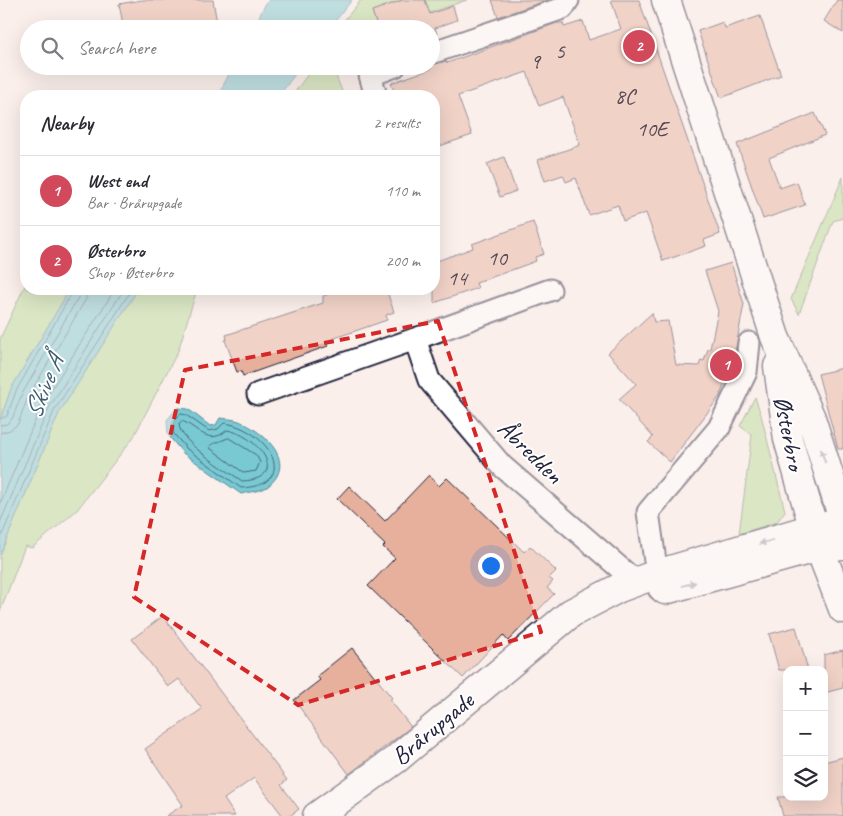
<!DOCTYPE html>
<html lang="en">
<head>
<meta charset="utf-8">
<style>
	:root { --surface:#fff; --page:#f2f2f3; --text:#2b2b33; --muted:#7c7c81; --line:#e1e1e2; --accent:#d1495b }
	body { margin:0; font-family:Caveat,sans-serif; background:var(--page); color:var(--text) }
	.controls { position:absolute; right:15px; bottom:15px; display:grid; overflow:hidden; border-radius:10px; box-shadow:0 5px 20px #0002 }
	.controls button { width:45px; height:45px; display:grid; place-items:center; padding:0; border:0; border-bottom:1px solid var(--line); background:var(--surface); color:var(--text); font:25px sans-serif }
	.you { position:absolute; left:490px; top:565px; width:18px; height:18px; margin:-12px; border:4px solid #fff; border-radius:50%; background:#1a73e8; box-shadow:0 0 0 8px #1a73e833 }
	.badge { display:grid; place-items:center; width:32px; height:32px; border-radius:50%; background:var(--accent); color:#fff; font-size:16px; font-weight:700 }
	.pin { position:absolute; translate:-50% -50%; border:2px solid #fff; box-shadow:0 1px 5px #0006 }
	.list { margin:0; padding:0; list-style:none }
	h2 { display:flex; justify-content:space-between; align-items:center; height:65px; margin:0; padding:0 20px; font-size:21px }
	h2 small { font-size:16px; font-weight:400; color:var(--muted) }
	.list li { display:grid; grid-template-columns:32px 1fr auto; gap:15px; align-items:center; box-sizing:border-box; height:70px; padding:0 20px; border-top:1px solid var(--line) }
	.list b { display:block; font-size:19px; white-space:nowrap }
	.list p { margin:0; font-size:16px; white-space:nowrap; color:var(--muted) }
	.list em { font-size:16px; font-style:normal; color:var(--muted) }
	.icon { flex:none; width:28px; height:28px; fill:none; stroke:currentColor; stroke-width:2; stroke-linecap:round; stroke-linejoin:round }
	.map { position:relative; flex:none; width:843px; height:816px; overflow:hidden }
	.search { position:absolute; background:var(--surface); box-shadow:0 5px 20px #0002; left:20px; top:20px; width:420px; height:55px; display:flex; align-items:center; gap:12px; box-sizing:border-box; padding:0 18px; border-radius:28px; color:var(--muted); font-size:19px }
	.panel { position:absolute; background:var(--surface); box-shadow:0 5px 20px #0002; left:20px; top:90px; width:420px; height:205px; border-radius:20px }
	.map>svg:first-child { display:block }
	.green { fill:#b4db96; stroke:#6b7e68 }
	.water { fill:#79c9d3; stroke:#568696 }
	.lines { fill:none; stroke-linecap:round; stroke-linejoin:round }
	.shore { stroke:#456578; stroke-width:1 }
	.building { fill:#e7b09c; stroke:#22223b }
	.street-casing { stroke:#22223b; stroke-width:25 }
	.secondary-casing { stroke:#22223b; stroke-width:31 }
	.street { stroke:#fff; stroke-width:21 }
	.secondary { stroke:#fff; stroke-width:28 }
	.oneway { fill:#9c9ca7 }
	.marked { fill:none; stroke:#d62828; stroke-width:4; stroke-dasharray:10 6; stroke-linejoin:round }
	.labels { text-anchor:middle; stroke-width:4; stroke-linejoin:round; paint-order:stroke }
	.number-label { font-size:22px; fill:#534653 }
	.street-label { font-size:25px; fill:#22223b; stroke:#fff }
	.water-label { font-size:26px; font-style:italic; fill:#405c70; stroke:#fff }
</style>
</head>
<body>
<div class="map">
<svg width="843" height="816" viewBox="0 0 843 816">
	<rect width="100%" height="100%" fill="#faefeb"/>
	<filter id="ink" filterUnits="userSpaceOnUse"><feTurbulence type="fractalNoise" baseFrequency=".02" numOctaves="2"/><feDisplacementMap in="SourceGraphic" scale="10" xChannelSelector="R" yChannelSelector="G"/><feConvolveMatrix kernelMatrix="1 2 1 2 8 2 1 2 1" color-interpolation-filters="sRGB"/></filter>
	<g filter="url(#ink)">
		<g class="green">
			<polygon points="361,0 403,0 372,11 378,29 337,29"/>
			<polygon points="425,0 467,0 429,13"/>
			<polygon points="314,66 332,66 344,96 292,96"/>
			<polygon points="843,177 843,218 833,221 799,314 791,299"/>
			<polygon points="26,283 26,289 70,289 11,389 0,420 0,339"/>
			<polygon points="138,289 197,289 178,351 133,438 77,510 32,548 25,546 0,612 0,555 59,413"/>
			<polygon points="755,397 761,415 785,511 777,522 739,534 752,435 740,426"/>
		</g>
		<g class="water">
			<polygon points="270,0 352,0 329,29 253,29 266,3"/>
			<polygon points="233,66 301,66 279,96 218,96"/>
			<polygon points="70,289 138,289 59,413 0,555 0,420 11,389"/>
			<path d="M177 408 188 409 210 426 216 425 220 418C226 419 234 419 239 421 264 432 299 462 267 487 261 491 248 492 241 494L183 453 168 435 167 420Z"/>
		</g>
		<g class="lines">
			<g class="shore">
				<path d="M181 414 186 415 209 431 218 429 224 423C267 428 303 485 241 488L187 449 173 433V422Z"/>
				<polyline points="0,419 7,416 16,391 74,289"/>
				<path d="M182 421C198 427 208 447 227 430 256 434 293 479 242 481 227 470 179 443 179 424Z"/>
				<polyline points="0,425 7,424 12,419 22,394 79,296 80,289"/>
				<polyline points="0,433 10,430 18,424 28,397 86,299 88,289"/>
				<polygon points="229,438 256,455 260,462 256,471 244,473 210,448 211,445"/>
				<polyline points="0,504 42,404 115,289"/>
				<polyline points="0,523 49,408 124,289"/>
				<polyline points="0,540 54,411 132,289"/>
			</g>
		</g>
		<g class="building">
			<polygon points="142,0 213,0 217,23 190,29 124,29 119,4"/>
			<polygon points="403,0 425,0 430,14 453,6 457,20 435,28 438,37 431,40 431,29 378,29 372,11"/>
			<polygon points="492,0 548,0 498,17"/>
			<polygon points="611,0 639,0 720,234 704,240 706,246 663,261 646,213 623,221 618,205 589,215 576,178 566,182 563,175 545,181 538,160 580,145 563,97 539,106 527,72 458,96 472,135 434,148 434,96 396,96 391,83 431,69 431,65 446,61 447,63 557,23 563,23 564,27 583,21 589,40 621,29"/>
			<polygon points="837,0 843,0 843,33 824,21"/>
			<polygon points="760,16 781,75 721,98 698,31 723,22 725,28"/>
			<polygon points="815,113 825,135 769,158 780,188 797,182 805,205 763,219 737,144"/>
			<polygon points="504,157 516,191 500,197 487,164"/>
			<polygon points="533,222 544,254 535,257 536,261 476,283 478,288 434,303 434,262 473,248 472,244"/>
			<polygon points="731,263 744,304 734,357 720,396 670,462 648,442 653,437 619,399 636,384 608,353 652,313 654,322 668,321 676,365 699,366 701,360 704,361 708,349 710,349 718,311 705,271"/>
			<polygon points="342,289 386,289 394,312 386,315 387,320 326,341 328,346 243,376 241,371 237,372 225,340 227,340 226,335 323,303 323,296"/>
			<polygon points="843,368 843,449 838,449 818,374"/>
			<polygon points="429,475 439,486 447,478 524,552 530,546 556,571 549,578 553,581 547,588 554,594 508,641 503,635 463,678 368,586 395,558 383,547 385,545 337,499 349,486 385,521"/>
			<polygon points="163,616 287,780 281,785 299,809 290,816 283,816 254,778 224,799 235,816 166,816 183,805 145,749 202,709 179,679 168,687 132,639"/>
			<polygon points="796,627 808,670 779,670 769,634"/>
			<polygon points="352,648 392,698 390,700 411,727 349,774 294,700 320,680 317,676"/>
			<polygon points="843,650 843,688 824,693 824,655"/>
			<polygon points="843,757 843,816 783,816 778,797 824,797 824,762"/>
		</g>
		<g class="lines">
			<defs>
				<g id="street">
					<polyline points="431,53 563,8 568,0"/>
					<polyline points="376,96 370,75 395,66"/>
					<polyline points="415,339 550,290"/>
					<polyline points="258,394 415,339 429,380 502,466 636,582"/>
					<polyline points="659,589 648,512 719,428 746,372 749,343"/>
				</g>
				<g id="secondary">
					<polyline points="666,0 775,337 811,418 843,519"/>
					<polyline points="778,366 788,439 819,547 843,609"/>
					<polyline points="665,590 819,547 843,545"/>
					<polyline points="317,816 395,760 571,613 619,588 657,574 813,528 843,523"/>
				</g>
			</defs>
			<use href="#street" class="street-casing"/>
			<use href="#secondary" class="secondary-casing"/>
			<use href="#street" class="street"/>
			<use href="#secondary" class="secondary"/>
		</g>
		<defs><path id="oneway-solid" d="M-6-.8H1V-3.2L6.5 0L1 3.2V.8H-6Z" transform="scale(1.25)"/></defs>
		<g class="oneway">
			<use href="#oneway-solid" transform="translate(823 456) rotate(-108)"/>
			<use href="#oneway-solid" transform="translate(766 542) rotate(164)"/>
			<use href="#oneway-solid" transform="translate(689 584) rotate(-15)"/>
		</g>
	</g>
	<path d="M0 0H843V816H0ZM438 321 541 632 298 705 134 597 185 370Z" fill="#faefeb" fill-opacity=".55" fill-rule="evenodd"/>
	<path class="marked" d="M438 321 541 632 298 705 134 597 185 370Z"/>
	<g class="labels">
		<g class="number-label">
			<text x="560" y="58">5</text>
			<text x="535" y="68">9</text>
			<text x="625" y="103">8C</text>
			<text x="652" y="136">10E</text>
			<text x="497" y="265">10</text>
			<text x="457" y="285">14</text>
		</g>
		<g class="street-label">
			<text transform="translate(790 433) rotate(79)" y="9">Østerbro</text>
			<text transform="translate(531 451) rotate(44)" y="9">Åbredden</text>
			<text transform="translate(432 728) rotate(-40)" y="9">Brårupgade</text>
		</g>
		<g class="water-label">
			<text transform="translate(43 387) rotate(-68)" y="9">Skive Å</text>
		</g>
	</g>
</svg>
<div class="controls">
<button>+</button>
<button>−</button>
<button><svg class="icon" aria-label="layers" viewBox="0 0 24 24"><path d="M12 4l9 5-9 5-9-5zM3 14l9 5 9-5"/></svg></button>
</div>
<div class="you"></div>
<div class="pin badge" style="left:726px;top:365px">1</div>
<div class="pin badge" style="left:639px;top:46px">2</div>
<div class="search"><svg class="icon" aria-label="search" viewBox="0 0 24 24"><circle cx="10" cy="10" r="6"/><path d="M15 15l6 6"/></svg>Search here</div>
<section class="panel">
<h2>Nearby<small>2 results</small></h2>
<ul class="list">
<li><span class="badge">1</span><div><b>West end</b><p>Bar · Brårupgade</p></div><em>110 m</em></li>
<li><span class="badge">2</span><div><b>Østerbro</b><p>Shop · Østerbro</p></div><em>200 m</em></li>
</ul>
</section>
</div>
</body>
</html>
